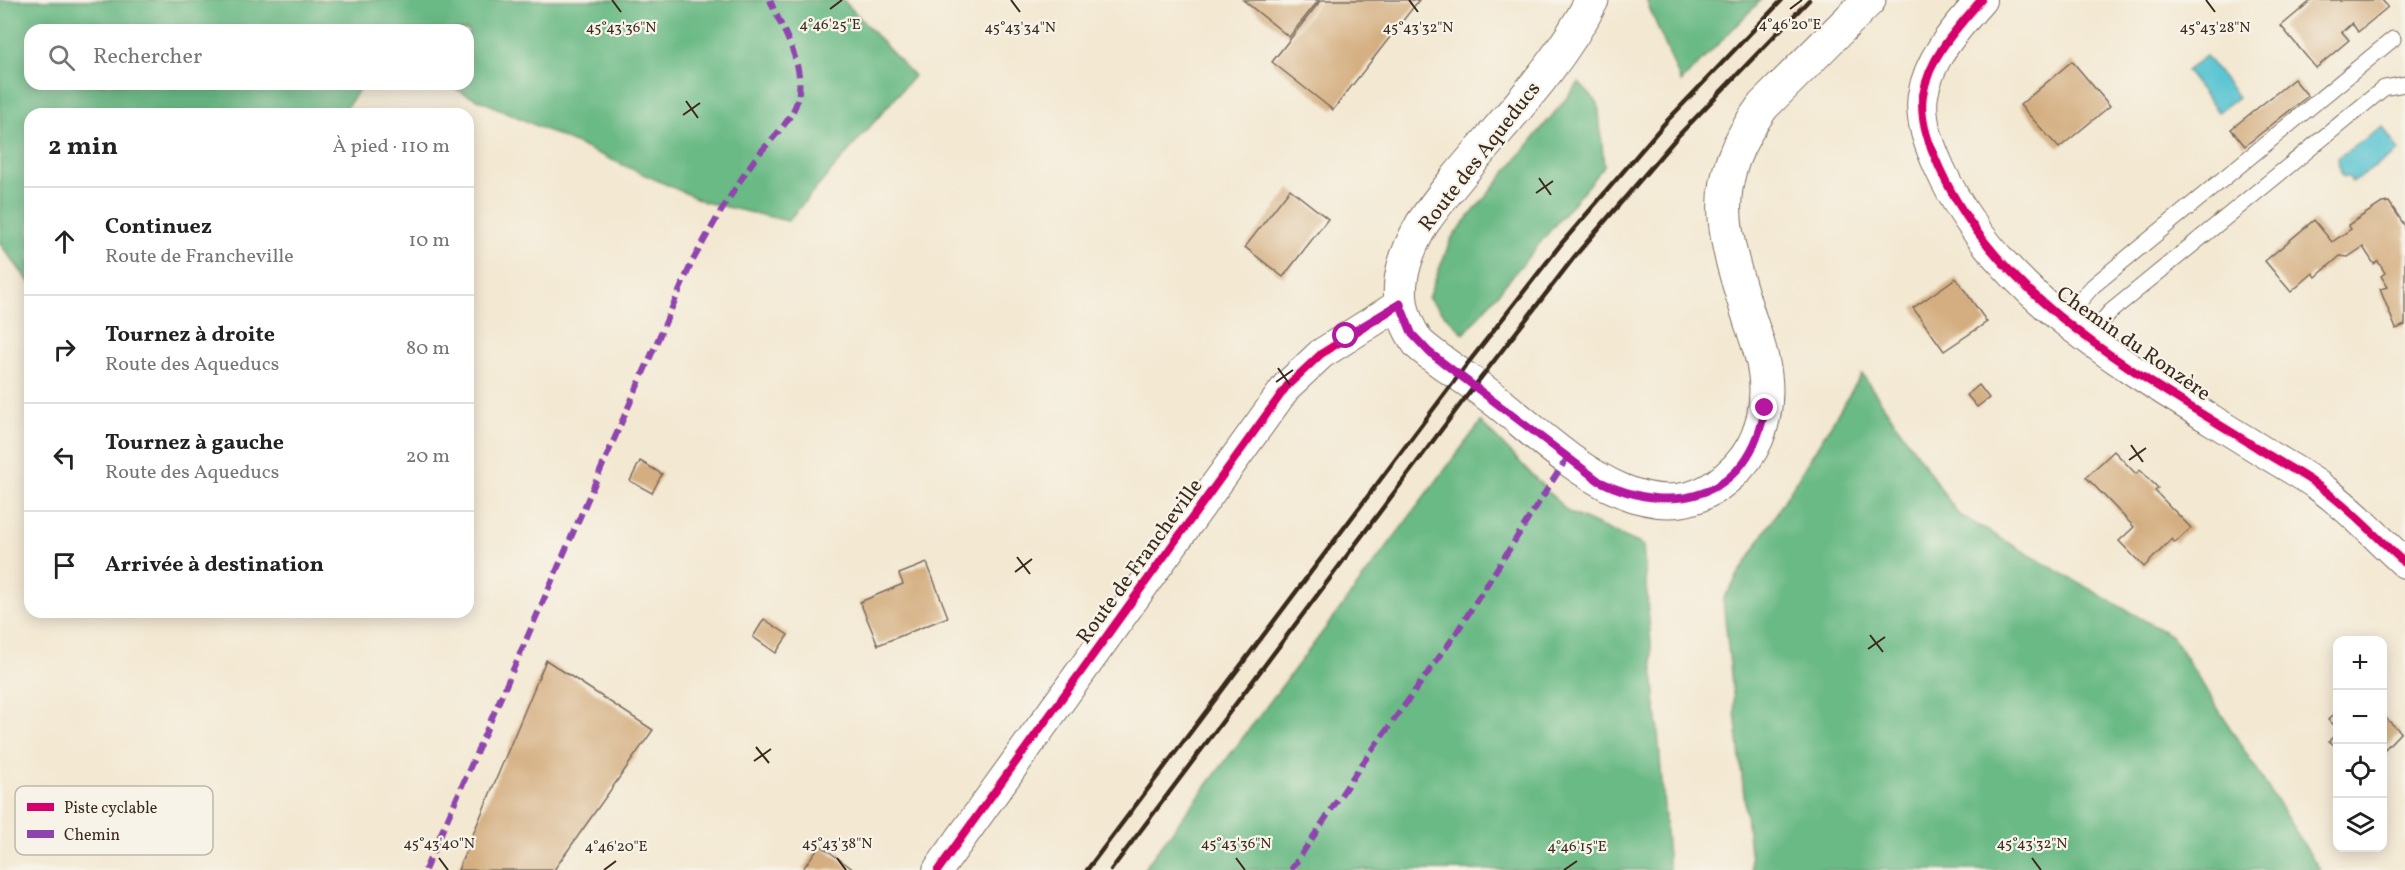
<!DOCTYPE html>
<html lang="fr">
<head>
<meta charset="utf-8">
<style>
	:root { --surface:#fff; --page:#f2f2f2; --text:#222; --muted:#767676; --line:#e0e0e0 }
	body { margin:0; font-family:Vollkorn,serif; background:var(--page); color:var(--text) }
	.controls { position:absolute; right:18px; bottom:18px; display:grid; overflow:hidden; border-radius:12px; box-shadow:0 3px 15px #0003 }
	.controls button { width:54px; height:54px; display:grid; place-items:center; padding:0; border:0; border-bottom:2px solid var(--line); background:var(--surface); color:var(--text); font:30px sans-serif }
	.stop { position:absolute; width:18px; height:18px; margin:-14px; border:4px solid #b5179e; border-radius:50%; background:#fff }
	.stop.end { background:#b5179e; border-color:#fff; box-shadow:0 2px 6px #0008 }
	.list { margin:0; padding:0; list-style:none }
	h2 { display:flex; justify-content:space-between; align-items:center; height:78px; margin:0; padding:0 24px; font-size:26px }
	h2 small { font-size:20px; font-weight:400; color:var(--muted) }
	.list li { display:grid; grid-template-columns:39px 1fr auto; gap:18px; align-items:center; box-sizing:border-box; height:108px; padding:0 24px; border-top:2px solid var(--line) }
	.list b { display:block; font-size:22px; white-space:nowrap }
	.list p { margin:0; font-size:20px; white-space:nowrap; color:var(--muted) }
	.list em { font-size:20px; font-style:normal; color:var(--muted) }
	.icon { flex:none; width:33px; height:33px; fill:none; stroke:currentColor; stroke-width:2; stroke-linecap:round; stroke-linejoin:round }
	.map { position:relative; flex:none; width:2405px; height:870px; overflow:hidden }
	.search { position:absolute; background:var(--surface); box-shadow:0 3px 15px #0003; left:24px; top:24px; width:450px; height:66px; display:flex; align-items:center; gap:15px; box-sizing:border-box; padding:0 21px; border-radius:18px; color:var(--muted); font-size:22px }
	.panel { position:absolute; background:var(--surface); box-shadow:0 3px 15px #0003; left:24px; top:108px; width:450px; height:510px; border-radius:18px }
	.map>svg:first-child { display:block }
	.forest { fill:#6bba85; stroke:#537252; stroke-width:1.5 }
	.water { fill:#58c4d2; stroke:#4a7778; stroke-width:1.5 }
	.building { fill:#d4ae80 }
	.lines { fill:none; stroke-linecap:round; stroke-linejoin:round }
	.lane-casing { stroke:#7b6c5d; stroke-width:17 }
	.street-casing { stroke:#7b6c5d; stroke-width:32 }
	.secondary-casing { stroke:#7b6c5d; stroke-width:35 }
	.lane { stroke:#fff; stroke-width:15 }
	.street { stroke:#fff; stroke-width:30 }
	.secondary { stroke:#fff; stroke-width:33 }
	.rail { stroke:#3b2a1e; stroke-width:4.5 }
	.quiet { stroke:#8e44ad; stroke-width:6; stroke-dasharray:12 6; stroke-linecap:butt }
	.cycleway-casing { stroke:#f7f3e8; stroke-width:11 }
	.cycleway { stroke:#d6006c; stroke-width:8 }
	.route { stroke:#b5179e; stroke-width:8 }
	.ticks { fill:none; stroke:#3b2a1e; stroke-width:2 }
	.labels { text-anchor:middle; stroke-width:4.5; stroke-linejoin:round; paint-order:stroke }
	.street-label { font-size:21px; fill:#3b2a1e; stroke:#f7f3e8 }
	.key { fill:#f7f3e8; stroke:#bfb7ab; stroke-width:1.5 }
	.key-label { font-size:16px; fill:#3b2a1e }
	.ticks-label { font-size:15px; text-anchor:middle; fill:#3b2a1e; stroke:#f7f3e8; stroke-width:4.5; stroke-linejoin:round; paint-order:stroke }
</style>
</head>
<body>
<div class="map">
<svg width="2405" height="870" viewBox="0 0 2405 870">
	<rect width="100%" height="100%" fill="#f7f3e8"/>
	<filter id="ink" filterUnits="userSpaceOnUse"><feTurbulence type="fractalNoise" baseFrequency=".0167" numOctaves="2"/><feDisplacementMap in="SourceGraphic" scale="12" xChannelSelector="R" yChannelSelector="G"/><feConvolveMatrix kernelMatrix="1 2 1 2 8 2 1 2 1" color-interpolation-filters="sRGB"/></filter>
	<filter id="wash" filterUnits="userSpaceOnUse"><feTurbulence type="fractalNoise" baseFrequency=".008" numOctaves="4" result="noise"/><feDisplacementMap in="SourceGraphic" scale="24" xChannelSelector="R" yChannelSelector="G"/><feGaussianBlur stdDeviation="1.35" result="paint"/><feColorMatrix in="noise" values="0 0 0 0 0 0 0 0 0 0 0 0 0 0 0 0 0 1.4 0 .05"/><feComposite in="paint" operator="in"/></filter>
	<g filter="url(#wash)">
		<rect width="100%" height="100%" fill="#f3e8d2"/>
		<g class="forest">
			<polygon points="0,0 843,0 914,76 788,221 705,202 444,84 468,84 468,30 30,30 30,84 363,84 342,114 30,114 30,283 0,244"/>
			<polygon points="1646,0 1761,0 1681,82"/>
			<polygon points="1579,83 1598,103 1604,166 1464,334 1428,298 1451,239"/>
			<polygon points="1862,374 1958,514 2172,636 2320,870 1752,870 1723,600"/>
			<polygon points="1481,422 1568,512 1643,545 1669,870 1143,870"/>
		</g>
		<g class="water">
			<polygon points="2206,56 2238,97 2218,112 2186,71"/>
			<polygon points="2383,127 2399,151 2352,182 2349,177 2342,176 2337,158"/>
		</g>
		<g id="blocks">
			<g class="building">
				<polygon points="1243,0 1319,0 1289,37"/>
				<polygon points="1321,0 1419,0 1333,110 1272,62"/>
				<polygon points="2312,0 2382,0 2388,7 2358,32 2352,23 2342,32 2349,40 2316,68 2281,26"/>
				<polygon points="2072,61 2110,106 2059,148 2020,105"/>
				<polygon points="2294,79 2308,96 2245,146 2231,129"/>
				<polygon points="1290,189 1328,219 1283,277 1245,247"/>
				<polygon points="2389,202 2405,226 2405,325 2396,329 2380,289 2388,287 2381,276 2385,273 2378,261 2374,264 2363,247 2348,257 2340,256 2316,277 2313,273 2291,292 2265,261 2314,220 2332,242 2351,229 2348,225 2382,203"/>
				<polygon points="1956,278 1987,322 1944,351 1913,308"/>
				<polygon points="1979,385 1989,398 1977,407 1967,395"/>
				<polygon points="2114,451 2136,474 2140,470 2158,488 2155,491 2191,528 2175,543 2172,539 2144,567 2119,541 2134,527 2086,477"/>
				<polygon points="640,461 662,474 652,493 630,481"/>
				<polygon points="927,563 948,617 878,645 860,602 903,584 899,574"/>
				<polygon points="764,619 788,635 776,653 753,637"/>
				<polygon points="546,660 653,730 554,870 458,870"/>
				<polygon points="2338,710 2338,728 2328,720"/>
				<polygon points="2382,715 2401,732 2382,752"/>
				<polygon points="2338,732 2338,748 2329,741"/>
				<polygon points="820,845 854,870 802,870"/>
			</g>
		</g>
	</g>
	<g filter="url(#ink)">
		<use href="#blocks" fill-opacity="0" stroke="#7b6c5d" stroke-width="1.5"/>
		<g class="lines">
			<defs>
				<g id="lane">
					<polyline points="2064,319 2093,286 2393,39"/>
					<polyline points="2088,338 2110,312 2384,88 2405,84"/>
				</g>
				<g id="street">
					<path d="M1981 0C1957 28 1929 57 1923 95 1919 120 1930 147 1940 169 2000 302 2141 375 2259 449 2279 462 2301 473 2320 487 2351 509 2377 538 2405 563"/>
					<polyline points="938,870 1287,386 1321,354 1400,304"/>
				</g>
				<path id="secondary" d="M1592 0C1550 84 1475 147 1422 224 1399 265 1389 303 1419 344 1444 366 1473 382 1499 403 1559 451 1652 547 1730 475 1755 453 1766 423 1766 390 1766 366 1758 343 1750 320 1723 234 1705 185 1763 106L1869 0"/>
			</defs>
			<use href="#lane" class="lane-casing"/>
			<use href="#street" class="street-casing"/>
			<use href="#secondary" class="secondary-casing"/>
			<use href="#lane" class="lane"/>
			<use href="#street" class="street"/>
			<use href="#secondary" class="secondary"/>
			<g class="rail">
				<polyline points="1087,870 1468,363 1561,244 1664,124 1782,0"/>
				<polyline points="1111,870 1463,401 1575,256 1678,136 1809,0"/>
			</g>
			<g class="quiet">
				<path d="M425 870 692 262C711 228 730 195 752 163 767 141 797 120 799 91 803 60 781 28 770 0"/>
				<polyline points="1291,870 1355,774 1453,638 1567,458"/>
			</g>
			<defs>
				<g id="cycleway">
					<path d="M1981 0C1957 28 1929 57 1923 95 1919 120 1930 147 1940 169 2000 302 2141 375 2259 449 2279 462 2301 473 2320 487 2351 509 2377 538 2405 563"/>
					<polyline points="938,870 1287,386 1321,354 1400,304"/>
				</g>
			</defs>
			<use href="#cycleway" class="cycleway-casing"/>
			<use href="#cycleway" class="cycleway"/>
		</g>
	</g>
	<g class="lines" filter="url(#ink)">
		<path class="route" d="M1346 336 1400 304 1412 334 1429 352 1599 481C1673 518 1750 498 1765 408"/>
	</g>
	<path class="ticks" d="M612 0 621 12M1011 0 1020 12M1409 0 1418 12M2206 0 2215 12M830 9 842 0M1790 9 1802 0M686 101 698 118M683 115 700 103M1539 178 1551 195M1536 193 1553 181M1278 368 1290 385M1276 382 1293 370M2131 445 2143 462M2129 460 2146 448M1017 557 1030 574M1015 572 1032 559M1870 635 1883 652M1868 649 1885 637M756 747 769 763M754 761 771 749M439 858 448 870M837 858 846 870M1236 858 1245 870M2032 858 2041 870M604 870 616 861M1564 870 1577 861"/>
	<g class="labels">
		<g class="street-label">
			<text transform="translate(1479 156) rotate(-52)" y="7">Route des Aqueducs</text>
			<text transform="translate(2134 343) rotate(35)" y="7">Chemin du Ronzère</text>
			<text transform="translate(1139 561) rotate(-54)" y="7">Route de Francheville</text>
		</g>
	</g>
	<rect x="15" y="786" width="198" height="69" rx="9" class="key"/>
	<rect x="27" y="803" width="27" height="8" fill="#d6006c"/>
	<rect x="27" y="830" width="27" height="8" fill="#8e44ad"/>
	<g class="key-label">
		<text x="64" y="813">Piste cyclable</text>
		<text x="64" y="840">Chemin</text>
	</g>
	<g class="ticks-label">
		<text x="830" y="29">4°46'25"E</text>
		<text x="1790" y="29">4°46'20"E</text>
		<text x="621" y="32">45°43'36"N</text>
		<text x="1020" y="32">45°43'34"N</text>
		<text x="1418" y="32">45°43'32"N</text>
		<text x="2215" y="32">45°43'28"N</text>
		<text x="439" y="848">45°43'40"N</text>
		<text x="837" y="848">45°43'38"N</text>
		<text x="1236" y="848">45°43'36"N</text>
		<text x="2032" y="848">45°43'32"N</text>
		<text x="616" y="851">4°46'20"E</text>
		<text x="1577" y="851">4°46'15"E</text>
	</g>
</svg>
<div class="controls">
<button>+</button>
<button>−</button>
<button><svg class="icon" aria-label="locate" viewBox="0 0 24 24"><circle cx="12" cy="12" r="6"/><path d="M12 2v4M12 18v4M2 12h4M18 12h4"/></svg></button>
<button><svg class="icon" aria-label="layers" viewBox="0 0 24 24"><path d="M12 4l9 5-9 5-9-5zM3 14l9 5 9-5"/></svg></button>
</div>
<div class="stop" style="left:1346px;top:336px"></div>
<div class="stop end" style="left:1765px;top:408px"></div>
<div class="search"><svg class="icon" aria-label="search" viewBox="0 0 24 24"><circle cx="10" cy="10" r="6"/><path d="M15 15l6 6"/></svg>Rechercher</div>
<section class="panel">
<h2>2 min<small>À pied · 110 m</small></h2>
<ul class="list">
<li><svg class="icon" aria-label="ahead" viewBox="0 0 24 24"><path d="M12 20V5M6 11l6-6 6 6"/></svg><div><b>Continuez</b><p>Route de Francheville</p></div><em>10 m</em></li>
<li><svg class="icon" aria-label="right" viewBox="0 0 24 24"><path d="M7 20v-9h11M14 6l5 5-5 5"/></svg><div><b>Tournez à droite</b><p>Route des Aqueducs</p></div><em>80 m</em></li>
<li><svg class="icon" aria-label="left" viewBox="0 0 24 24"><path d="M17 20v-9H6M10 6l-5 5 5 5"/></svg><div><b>Tournez à gauche</b><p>Route des Aqueducs</p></div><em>20 m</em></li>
<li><svg class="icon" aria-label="arrive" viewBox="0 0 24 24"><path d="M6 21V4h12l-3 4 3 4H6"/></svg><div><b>Arrivée à destination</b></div></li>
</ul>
</section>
</div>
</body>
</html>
